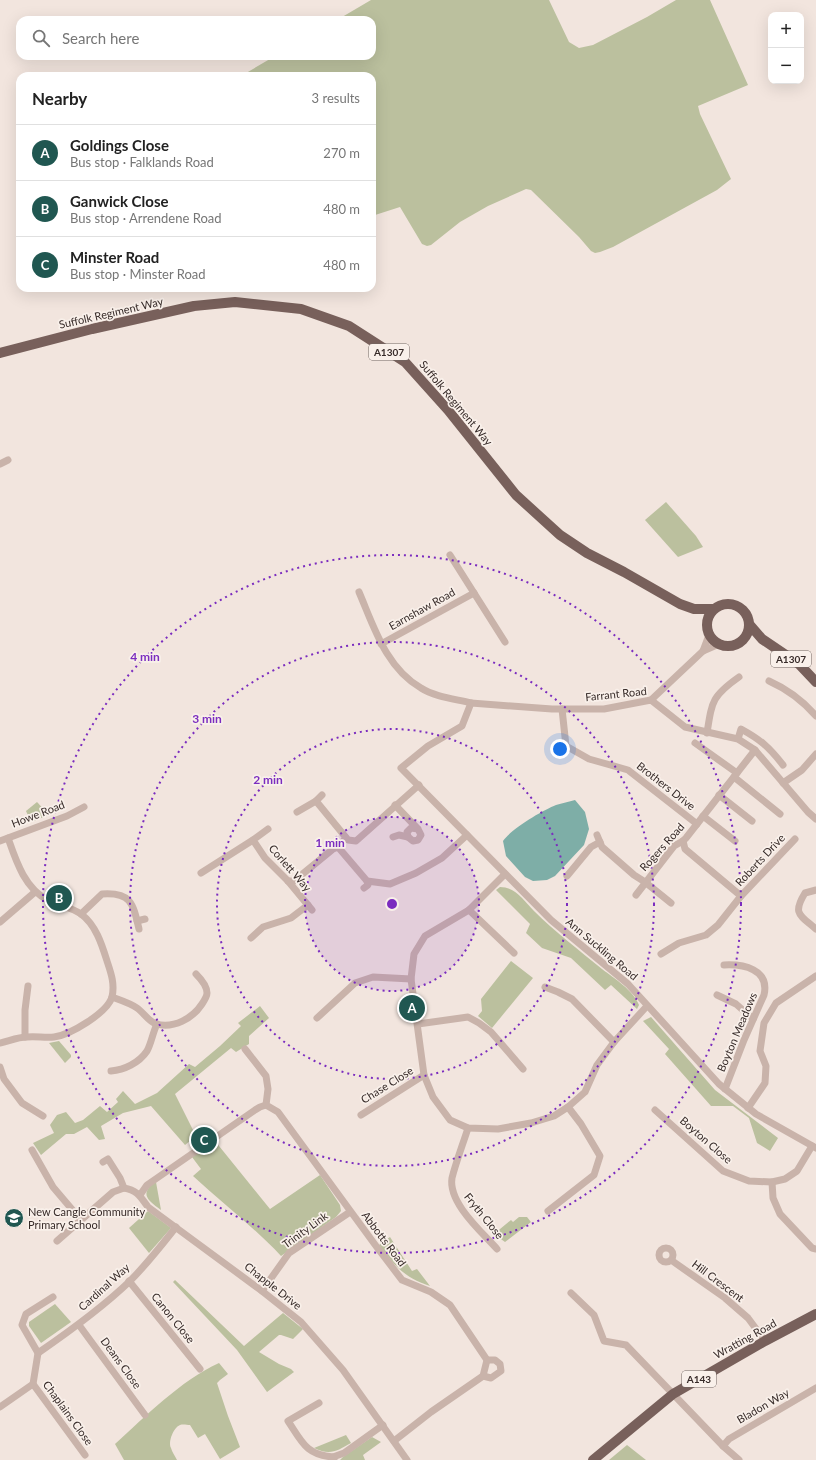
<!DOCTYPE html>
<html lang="en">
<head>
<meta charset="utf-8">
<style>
	:root { --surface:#fff; --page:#f6f6f6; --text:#222; --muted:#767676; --line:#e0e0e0; --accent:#205751 }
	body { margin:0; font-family:Lato,sans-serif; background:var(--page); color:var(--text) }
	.controls { position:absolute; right:12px; top:12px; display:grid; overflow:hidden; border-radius:8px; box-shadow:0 4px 16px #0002 }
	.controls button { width:36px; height:36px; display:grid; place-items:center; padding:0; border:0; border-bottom:1px solid var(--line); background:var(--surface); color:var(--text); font:20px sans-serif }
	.you { position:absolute; left:560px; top:749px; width:14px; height:14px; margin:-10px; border:3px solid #fff; border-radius:50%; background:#1a73e8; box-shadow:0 0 0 6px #1a73e833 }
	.badge { display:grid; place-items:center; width:26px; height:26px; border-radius:50%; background:var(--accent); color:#fff; font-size:13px; font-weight:700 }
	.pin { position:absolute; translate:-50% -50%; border:2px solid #fff; box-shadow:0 1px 4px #0006 }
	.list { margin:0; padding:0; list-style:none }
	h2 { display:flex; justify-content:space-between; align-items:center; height:52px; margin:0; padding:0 16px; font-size:17px }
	h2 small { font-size:13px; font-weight:400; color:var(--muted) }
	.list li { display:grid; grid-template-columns:26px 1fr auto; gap:12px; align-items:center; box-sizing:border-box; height:56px; padding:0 16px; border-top:1px solid var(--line) }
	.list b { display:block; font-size:15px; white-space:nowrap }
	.list p { margin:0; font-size:13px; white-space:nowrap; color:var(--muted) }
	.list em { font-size:13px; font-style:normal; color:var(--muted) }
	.icon { flex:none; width:22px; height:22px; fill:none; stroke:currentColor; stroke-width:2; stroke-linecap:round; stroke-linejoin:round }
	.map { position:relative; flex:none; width:816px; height:1460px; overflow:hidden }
	.search { position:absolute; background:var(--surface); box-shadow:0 4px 16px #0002; left:16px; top:16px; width:360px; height:44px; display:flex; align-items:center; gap:10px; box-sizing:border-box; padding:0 14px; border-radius:12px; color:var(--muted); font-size:15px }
	.panel { position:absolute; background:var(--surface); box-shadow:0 4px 16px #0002; left:16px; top:72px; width:360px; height:220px; border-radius:12px }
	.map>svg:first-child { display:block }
	.green { fill:#bbc09e }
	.water { fill:#7eaea7 }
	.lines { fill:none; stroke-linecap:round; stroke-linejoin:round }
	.minor { stroke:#c9b3aa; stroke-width:7 }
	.primary { stroke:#78605b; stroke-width:10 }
	.ring { fill:none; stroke:#7b2cbf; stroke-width:2; stroke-dasharray:2 4 }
	.labels { text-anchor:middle; stroke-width:3.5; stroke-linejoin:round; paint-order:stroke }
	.shield { fill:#f9f0ea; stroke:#716663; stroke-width:1 }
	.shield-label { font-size:10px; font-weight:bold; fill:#372b29 }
	.street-label { font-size:11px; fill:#372b29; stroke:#f9f0ea }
	.poi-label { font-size:11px; fill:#372b29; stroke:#f9f0ea; text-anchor:start }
	.centre { fill:#7b2cbf; stroke:#f9f0ea; stroke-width:2 }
	.ring-label { font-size:12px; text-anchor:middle; font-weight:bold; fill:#7b2cbf; stroke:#f9f0ea; stroke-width:3.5; stroke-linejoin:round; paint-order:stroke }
</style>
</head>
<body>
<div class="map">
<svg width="816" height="1460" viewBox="0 0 816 1460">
	<rect width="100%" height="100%" fill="#f2e5de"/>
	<g class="green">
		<polygon points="371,0 549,0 569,42 579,48 593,45 647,17 676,0 710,0 748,85 698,106 700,114 731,179 717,190 613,247 600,252 595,253 591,251 579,237 531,190 526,189 488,206 460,222 431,245 427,246 422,244 400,207 372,216 372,76 241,76 275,56 372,56 372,20 337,20"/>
		<polygon points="666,502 696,536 703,547 678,557 645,520"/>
		<polygon points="37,802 49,815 31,822 26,811"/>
		<path d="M500 887C516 887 524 901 534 911 555 932 579 950 602 969 615 979 633 990 639 1005L637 1009 611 985 605 990 571 958 542 948 526 933 530 924 496 890Z"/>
		<polygon points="511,961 533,978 492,1028 478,1016 482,1011 481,999"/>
		<polygon points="260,1006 269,1018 249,1036 249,1044 236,1052 231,1048 175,1094 196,1136 185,1145 151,1106 123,1113 101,1126 105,1139 99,1140 87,1127 74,1134 66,1134 41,1155 33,1143 54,1133 50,1125 57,1115 66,1112 75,1123 83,1120 100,1106 107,1112 118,1102 116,1099 123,1091 135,1104 157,1093 189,1064 195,1067 220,1046 241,1026 238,1023"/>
		<polygon points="651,1017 715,1090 778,1138 770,1151 757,1143 749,1118 733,1106 711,1106 665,1054 669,1049 643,1021"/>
		<polygon points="59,1041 71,1055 71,1057 65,1063 49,1043"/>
		<path d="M215 1141 270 1209 320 1175 340 1205 341 1211 336 1217 281 1256C254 1227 222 1203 193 1176L201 1169 192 1157Z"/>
		<path d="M156 1182 161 1210C155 1205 142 1198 148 1189 149 1186 153 1183 156 1182Z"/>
		<polygon points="148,1211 171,1228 149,1253 129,1228"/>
		<polygon points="519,1217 527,1217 531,1222 505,1242 494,1234 511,1220 513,1222"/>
		<path d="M390 1237 412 1271 417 1269 430 1286C403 1277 395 1266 379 1245Z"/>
		<polygon points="175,1280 244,1346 283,1313 303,1329 293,1339 281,1335 279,1335 259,1352 279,1364 291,1369 294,1372 267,1392 237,1350 173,1282"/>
		<polygon points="55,1304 71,1322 41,1343 29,1326 29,1322"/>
		<path d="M219 1363 228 1374 220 1380 217 1383 228 1416 240 1447 220 1459 205 1434 198 1438 190 1425C187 1425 183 1424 180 1425 173 1428 168 1442 171 1448 172 1452 175 1456 177 1460H124L115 1444C146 1416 180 1381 219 1363Z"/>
		<path d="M346 1435 351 1443C337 1451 330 1456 314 1448Z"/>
		<polygon points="372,1437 381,1442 363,1455 365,1460 340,1460 343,1457"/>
		<polygon points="627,1445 646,1460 609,1460"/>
	</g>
	<path class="water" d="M575 800 585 812 589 829 584 845 555 876 547 880 533 881 525 877 506 856 503 841C511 829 543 810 556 805 562 803 569 802 575 800Z"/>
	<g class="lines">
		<g class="minor">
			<polyline points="0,464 8,460"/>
			<polyline points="450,555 505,642"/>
			<path d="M359 592C374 627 386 668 421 688 435 697 455 699 471 703"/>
			<polyline points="381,644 474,593"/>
			<polyline points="703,651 709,635"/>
			<path d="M769 681C787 689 803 701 816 716"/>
			<polyline points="651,700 703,651 719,644"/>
			<polyline points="562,709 566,746 589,759 628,770 697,824"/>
			<path d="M707 733C712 701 712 696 739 677"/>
			<path d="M738 739 741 729C761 740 769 747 783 765"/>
			<polyline points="695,743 737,773"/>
			<polyline points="734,777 780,814"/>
			<polyline points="783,783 802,770 816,754"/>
			<polyline points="322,795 316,801 348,840 356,841 419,785"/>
			<polyline points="719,795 752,821"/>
			<polyline points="395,805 418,829 421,835 418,840 413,841 408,837 407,832 411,828 418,829"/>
			<polyline points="297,812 316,801"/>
			<polyline points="703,816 735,841"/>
			<polyline points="816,819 808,812 755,750 738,739 685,727 651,700 604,709 552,709 471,703 462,726 428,746 401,768 551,920 628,984 719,1084 756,1114 816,1148"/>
			<polyline points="268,829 253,840 265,858 288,881 312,910"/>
			<polyline points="597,835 602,847 634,875 645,882 671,903"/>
			<polyline points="393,837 399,835 408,837"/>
			<polyline points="0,841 67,816 84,807"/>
			<polyline points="683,841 685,849 741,896"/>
			<polyline points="338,847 367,881 390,884 416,873 442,858 467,835"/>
			<polyline points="201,873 253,840"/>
			<polyline points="505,874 469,910 425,936 414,954 411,979 424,1075 433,1097 450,1120 468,1128 498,1129 531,1123 554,1116 568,1107 585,1092 597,1065 614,1042 647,1006"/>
			<polyline points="567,876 591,847 600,842"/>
			<polyline points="288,881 294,881 333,849 338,847 346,838"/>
			<polyline points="364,888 368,885 367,881"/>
			<path d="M816 890 805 893C792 914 800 915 816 929"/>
			<polyline points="636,895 674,846 683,841 686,838 755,750"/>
			<polyline points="469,910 514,953"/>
			<path d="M81 914 102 894C131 892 133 903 139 929"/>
			<polyline points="137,921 145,919"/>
			<polyline points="0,922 35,892"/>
			<polyline points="251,938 263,927 291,918 308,905"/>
			<polyline points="661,954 679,943 706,935 718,925 741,896 795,839"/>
			<path d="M724 965C743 964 770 969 764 995L744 1040 725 1089"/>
			<polyline points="545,987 558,992 572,999 614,1042"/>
			<polyline points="717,995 736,1004 753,1019"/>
			<path d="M112 997C120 1000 130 1003 137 1008 144 1013 148 1021 156 1024 174 1029 193 1018 202 1004 204 1001 207 996 207 993 207 986 201 979 196 974"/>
			<polyline points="317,1018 355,983 373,977 411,979"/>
			<polyline points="418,1024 468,1017 479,1023 491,1032 523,1069"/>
			<polyline points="25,1037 25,1010 28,986"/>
			<path d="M0 1043C9 1041 18 1037 27 1037 36 1036 45 1038 54 1037 70 1035 107 1013 112 997 115 984 111 973 107 961 102 945 96 925 81 914 71 907 59 906 48 900 25 889 16 861 8 838"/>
			<polyline points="245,1049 266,1076 268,1089 266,1105 278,1112 376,1246 402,1280 431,1292 450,1305 487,1360 483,1376 431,1412 394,1441"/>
			<polyline points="0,1067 4,1079 22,1103 43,1116"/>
			<path d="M111 1071C124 1070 139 1063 147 1051 151 1044 153 1032 157 1024"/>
			<polyline points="748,1108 765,1083 766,1066 760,1051 764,1023 776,1003 816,976"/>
			<polyline points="655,1110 723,1171 749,1181 772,1182 785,1179 797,1171 812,1146"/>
			<polyline points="361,1115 424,1075"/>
			<path d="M468 1128C463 1144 456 1162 452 1178 448 1203 482 1232 497 1249"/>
			<polyline points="32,1150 53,1187 81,1220 113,1192 124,1188"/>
			<path d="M103 1162 108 1159 120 1178 124 1188C137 1190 140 1196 148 1207L262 1291 301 1322 343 1370 407 1460"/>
			<polyline points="772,1182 773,1198 780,1214 812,1248 816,1249"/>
			<polyline points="140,1195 147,1185 255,1110 260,1107 266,1105"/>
			<polyline points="548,1211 594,1175 600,1156 581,1124 568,1107"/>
			<polyline points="57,1241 81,1220"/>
			<circle cx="666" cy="1255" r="7"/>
			<polyline points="671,1260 725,1298 748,1318 765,1341"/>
			<polyline points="129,1281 200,1369"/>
			<polyline points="262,1291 289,1253 350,1212"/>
			<polyline points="571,1293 594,1315 604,1341 626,1345 723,1446 739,1460"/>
			<polyline points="79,1325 145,1415"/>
			<path d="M38 1353C70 1331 102 1308 130 1281 147 1264 161 1246 176 1227"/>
			<polyline points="483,1376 491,1378 501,1371 500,1364 495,1360 487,1360"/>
			<polyline points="33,1384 85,1455"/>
			<path d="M319 1403 288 1421C302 1442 306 1455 333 1457L334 1460"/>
			<polyline points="0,1407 33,1384 38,1353 22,1325 26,1314 53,1297"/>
			<polyline points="723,1446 729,1439 816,1388"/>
			<polyline points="333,1457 344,1453 383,1425"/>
		</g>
		<g class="primary">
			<polyline points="0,353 92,329 194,306 235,302 301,309 349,326 405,362 448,410 516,495 560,535 587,553 624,572 680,604 694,609 713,609"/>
			<circle cx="728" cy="625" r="21"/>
			<polyline points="749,624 762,639 799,664 816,682"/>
			<polyline points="593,1460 673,1394 765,1341 816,1314"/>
		</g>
	</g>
	<circle cx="392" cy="904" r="87" fill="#7b2cbf" fill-opacity=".12"/>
	<g class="ring">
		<circle cx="392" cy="904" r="87"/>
		<circle cx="392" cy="904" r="175"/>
		<circle cx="392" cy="904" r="262"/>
		<circle cx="392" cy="904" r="349"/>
	</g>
	<defs>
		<symbol id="school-disc" viewBox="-11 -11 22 22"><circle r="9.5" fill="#205751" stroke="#f9f0ea"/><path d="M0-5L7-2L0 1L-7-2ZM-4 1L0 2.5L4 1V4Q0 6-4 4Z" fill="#fff"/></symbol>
	</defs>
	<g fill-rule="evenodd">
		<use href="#school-disc" x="3" y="1207" width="22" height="22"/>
	</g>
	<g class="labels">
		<g class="shield">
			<rect x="369" y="344" width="40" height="16" rx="3"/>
			<rect x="771" y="651" width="40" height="16" rx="3"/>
			<rect x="682" y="1371" width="34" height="16" rx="3"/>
		</g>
		<g class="shield-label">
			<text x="389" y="356">A1307</text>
			<text x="791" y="663">A1307</text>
			<text x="699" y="1383">A143</text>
		</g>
		<g class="street-label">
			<text transform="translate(111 313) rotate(-13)" y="4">Suffolk Regiment Way</text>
			<text transform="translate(456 403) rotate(50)" y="4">Suffolk Regiment Way</text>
			<text transform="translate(422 609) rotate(-29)" y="4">Earnshaw Road</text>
			<text transform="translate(616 694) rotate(-6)" y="4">Farrant Road</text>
			<text transform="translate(666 786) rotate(38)" y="4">Brothers Drive</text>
			<text transform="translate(38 814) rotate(-21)" y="4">Howe Road</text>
			<text transform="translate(662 847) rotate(-48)" y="4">Rogers Road</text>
			<text transform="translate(760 860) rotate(-47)" y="4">Roberts Drive</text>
			<text transform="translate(290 868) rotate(49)" y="4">Corlett Way</text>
			<text transform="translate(602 949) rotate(40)" y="4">Ann Suckling Road</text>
			<text transform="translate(737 1032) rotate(-67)" y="4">Boyton Meadows</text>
			<text transform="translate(387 1085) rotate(-32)" y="4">Chase Close</text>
			<text transform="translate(706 1140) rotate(41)" y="4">Boyton Close</text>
			<text transform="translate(484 1216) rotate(51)" y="4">Fryth Close</text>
			<text transform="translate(305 1230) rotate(-36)" y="4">Trinity Link</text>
			<text transform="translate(384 1239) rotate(53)" y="4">Abbotts Road</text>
			<text transform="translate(718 1281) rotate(37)" y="4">Hill Crescent</text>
			<text transform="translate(273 1286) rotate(38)" y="4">Chapple Drive</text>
			<text transform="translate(104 1287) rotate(-42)" y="4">Cardinal Way</text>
			<text transform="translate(173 1318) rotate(51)" y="4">Canon Close</text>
			<text transform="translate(745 1339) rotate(-29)" y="4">Wratting Road</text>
			<text transform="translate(121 1363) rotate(54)" y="4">Deans Close</text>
			<text transform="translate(763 1406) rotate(-30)" y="4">Bladon Way</text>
			<text transform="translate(68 1413) rotate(54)" y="4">Chaplains Close</text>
		</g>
		<g class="poi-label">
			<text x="28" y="1216">New Cangle Community<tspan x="28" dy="13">Primary School</tspan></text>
		</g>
	</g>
	<circle cx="392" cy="904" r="6" class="centre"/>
	<g class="ring-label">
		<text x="145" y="661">4 min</text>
		<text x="207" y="723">3 min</text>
		<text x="268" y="784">2 min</text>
		<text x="330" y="847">1 min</text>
	</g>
</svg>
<div class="controls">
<button>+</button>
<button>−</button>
</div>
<div class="you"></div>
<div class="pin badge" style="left:412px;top:1008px">A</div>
<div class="pin badge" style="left:59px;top:898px">B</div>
<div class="pin badge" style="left:204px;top:1140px">C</div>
<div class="search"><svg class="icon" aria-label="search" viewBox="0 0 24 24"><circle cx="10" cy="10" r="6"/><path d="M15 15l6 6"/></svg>Search here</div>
<section class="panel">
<h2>Nearby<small>3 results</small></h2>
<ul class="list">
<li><span class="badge">A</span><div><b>Goldings Close</b><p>Bus stop · Falklands Road</p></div><em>270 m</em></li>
<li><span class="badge">B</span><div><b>Ganwick Close</b><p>Bus stop · Arrendene Road</p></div><em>480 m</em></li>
<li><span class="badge">C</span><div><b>Minster Road</b><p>Bus stop · Minster Road</p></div><em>480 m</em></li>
</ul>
</section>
</div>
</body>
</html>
